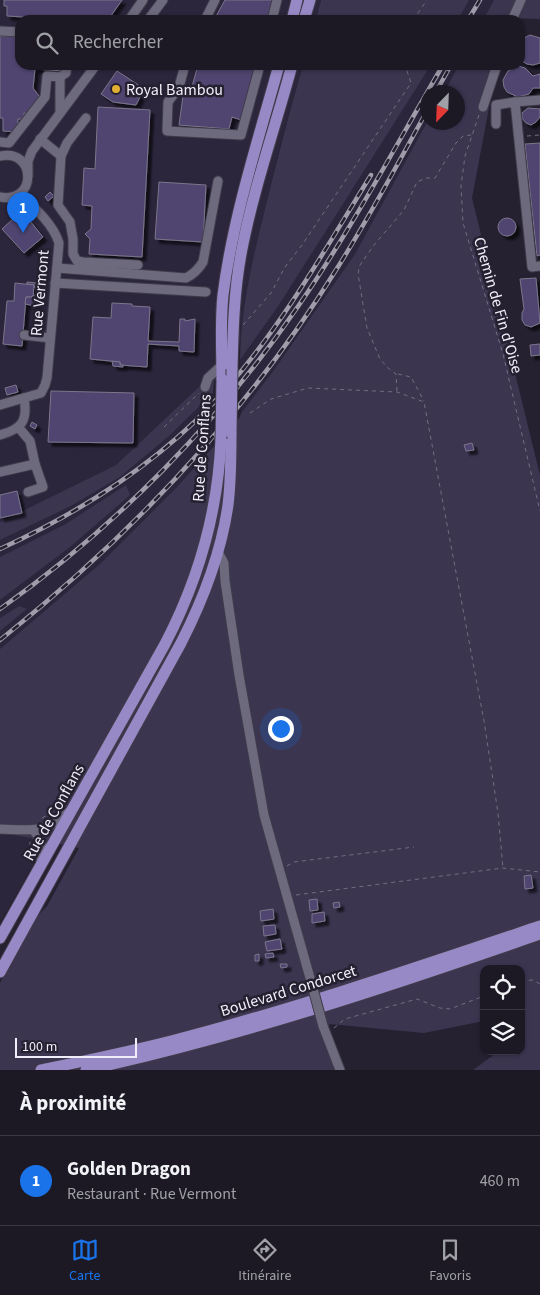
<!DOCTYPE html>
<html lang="fr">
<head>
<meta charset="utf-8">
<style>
	:root { --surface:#1c1925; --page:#292632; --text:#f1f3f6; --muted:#a0a0a7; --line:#3a3842; --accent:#1a73e8 }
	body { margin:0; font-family:"Source Sans 3",sans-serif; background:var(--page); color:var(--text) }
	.controls { position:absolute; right:15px; bottom:15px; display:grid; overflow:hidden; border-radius:10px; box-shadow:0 1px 4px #0004 }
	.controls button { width:45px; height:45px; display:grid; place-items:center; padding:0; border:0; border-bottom:1px solid var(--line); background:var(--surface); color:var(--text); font:25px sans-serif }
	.compass { position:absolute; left:420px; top:85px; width:45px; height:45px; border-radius:50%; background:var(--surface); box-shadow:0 1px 4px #0004; rotate:203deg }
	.scale { position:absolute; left:15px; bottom:12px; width:122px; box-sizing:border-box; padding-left:5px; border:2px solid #f0eef9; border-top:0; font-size:14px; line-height:18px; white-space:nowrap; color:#f0eef9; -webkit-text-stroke:4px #252131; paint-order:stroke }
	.you { position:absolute; left:280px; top:728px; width:18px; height:18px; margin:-12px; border:4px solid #fff; border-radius:50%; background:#1a73e8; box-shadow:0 0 0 8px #1a73e833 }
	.badge { display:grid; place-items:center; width:32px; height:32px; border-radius:50%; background:var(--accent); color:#fff; font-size:16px; font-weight:700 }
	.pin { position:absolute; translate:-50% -41px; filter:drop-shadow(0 1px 2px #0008) }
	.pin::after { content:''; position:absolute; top:26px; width:18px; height:15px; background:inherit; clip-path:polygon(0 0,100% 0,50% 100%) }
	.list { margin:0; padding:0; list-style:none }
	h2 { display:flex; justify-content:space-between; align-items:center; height:65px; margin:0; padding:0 20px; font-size:21px }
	h2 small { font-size:16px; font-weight:400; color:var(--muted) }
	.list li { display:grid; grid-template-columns:32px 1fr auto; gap:15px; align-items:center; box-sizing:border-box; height:90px; padding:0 20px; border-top:1px solid var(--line) }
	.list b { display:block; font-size:19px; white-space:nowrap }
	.list p { margin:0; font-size:16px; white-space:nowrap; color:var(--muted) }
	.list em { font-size:16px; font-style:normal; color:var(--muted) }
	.icon { flex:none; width:28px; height:28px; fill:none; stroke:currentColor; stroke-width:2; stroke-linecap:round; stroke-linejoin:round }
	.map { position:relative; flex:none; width:540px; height:1070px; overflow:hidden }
	.search { position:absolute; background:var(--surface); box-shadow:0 1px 4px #0004; left:15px; right:15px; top:15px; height:55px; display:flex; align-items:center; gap:12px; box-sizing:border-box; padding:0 18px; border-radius:15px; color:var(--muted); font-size:19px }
	.sheet { height:155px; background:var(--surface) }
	nav { display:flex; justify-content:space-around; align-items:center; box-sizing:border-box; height:70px; border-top:1px solid var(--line); background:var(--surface); font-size:14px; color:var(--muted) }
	nav a { display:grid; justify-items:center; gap:2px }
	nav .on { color:var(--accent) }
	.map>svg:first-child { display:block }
	.built { fill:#2c263d }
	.green { fill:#3b3550 }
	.building { fill:#4f446f; stroke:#7b778b; filter:url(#shadow) }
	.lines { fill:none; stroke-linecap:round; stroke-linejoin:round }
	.minor-casing { stroke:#403c4a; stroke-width:11 }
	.major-casing { stroke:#403c4a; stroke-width:13 }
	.path { stroke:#726e7d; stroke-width:1; stroke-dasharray:4 4; stroke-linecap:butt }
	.minor { stroke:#6e6a7e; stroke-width:9 }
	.major { stroke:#9789c5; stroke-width:11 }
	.rail-casing { stroke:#a09daa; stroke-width:4.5 }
	.rail { stroke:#252131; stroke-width:2.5; stroke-dasharray:8; stroke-linecap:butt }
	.minor-bridge-casing { stroke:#403c4a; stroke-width:11; stroke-linecap:butt }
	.major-bridge-casing { stroke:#403c4a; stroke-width:13; stroke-linecap:butt }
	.minor-bridge { stroke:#6e6a7e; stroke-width:9 }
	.major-bridge { stroke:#9789c5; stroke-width:11 }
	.poi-dot { fill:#e1af34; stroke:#252131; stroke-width:2 }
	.labels { text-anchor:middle; stroke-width:5; stroke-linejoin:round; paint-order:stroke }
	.poi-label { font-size:16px; fill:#f0eef9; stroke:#252131; text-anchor:start }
	.street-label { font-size:16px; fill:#f0eef9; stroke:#252131 }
</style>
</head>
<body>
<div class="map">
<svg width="540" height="1070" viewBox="0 0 540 1070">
	<defs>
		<filter id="shadow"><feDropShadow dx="4" dy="4" stdDeviation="1" flood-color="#0009"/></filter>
	</defs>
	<rect width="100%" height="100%" fill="#252131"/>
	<g class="built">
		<polygon points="0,0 321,0 316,20 20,20 20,65 303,65 277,158 253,259 240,346 205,378 201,385 116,465 0,522"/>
		<polygon points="469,0 494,0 483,20 458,20"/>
		<polygon points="431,65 459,65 444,92 428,92 427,122 355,254 274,370 241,413 240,360 279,305"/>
		<polygon points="213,393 212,447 176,488 101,563 0,649 0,631 27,609 19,606 0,618 0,600 70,547 125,486 65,525 0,557 0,540 71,506 120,477 169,436"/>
		<polygon points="0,832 47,841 0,922"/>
	</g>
	<g class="green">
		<polygon points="321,0 469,0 458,20 316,20"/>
		<polygon points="494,0 540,0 540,19 508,18 507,20 483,20"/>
		<path d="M303 65H431L279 305 240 360C241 310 252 261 264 213 276 163 289 114 303 65Z"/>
		<polygon points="459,65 497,65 472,198 540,475 540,1070 473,1070 499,1051 521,1051 521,969 484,969 484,1021 424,1033 329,1024 334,1070 0,1070 0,983 29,925 47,906 79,848 0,832 0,649 101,563 176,488 240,417 241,413 274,370 355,254 427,122 458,122 458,92 444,92"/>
		<polygon points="215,369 213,393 169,436 120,477 71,506 0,540 0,522 116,465 201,385"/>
		<polygon points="126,485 130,495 70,547 0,600 0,557 64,525"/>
		<polygon points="19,606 27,609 0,631 0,618"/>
	</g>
	<g class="building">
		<polygon points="4,0 122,0 108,20 39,20 39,18 7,16 7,6 4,6"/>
		<polygon points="225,0 274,0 269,20 214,20"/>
		<polygon points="530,35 540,38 540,63 533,65 527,64 520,60 520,40"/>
		<polygon points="0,36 20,37 20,65 64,65 63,71 35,69 33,88 39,96 39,100 32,105 32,108 29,109 29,114 24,113 24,119 18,119 17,132 3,131 3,118 0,118"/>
		<polygon points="198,65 256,65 241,120 232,117 229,129 179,125 183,96 185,94 190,94"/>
		<polygon points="518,66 525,68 533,76 540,74 540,88 533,88 529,94 518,97 507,92 504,87 503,80 508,71"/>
		<polygon points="117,71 146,90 142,96 141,95 136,105 113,102 101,94"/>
		<polygon points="98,107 150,110 142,257 89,254 90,239 85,234 91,229 92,206 82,205 84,168 95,169"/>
		<polygon points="528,108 540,109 540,117 536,122 531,125 526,123 522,118 522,113"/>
		<polygon points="540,143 540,255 537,256 525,144"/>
		<polygon points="159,182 206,185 203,242 155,239"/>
		<polygon points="50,192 54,196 48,201 45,197"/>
		<circle cx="507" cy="227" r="9"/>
		<polygon points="13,219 30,221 43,237 24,253 2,229"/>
		<polygon points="536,278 540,323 531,327 525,325 522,320 522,313 524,309 520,279"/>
		<polygon points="27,282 36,283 36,288 34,287 34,285 27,284"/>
		<polygon points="15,283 34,285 33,297 26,297 22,346 3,344 7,301 14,301"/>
		<polygon points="33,295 38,296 36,306 25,304 26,297 33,297"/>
		<polygon points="112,303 132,304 132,306 150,307 148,341 179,342 180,319 185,319 185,321 195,319 194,352 179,351 179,346 148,344 147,367 120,365 120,362 90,359 93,317 111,318"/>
		<polygon points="540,344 540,355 531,356 530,345"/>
		<polygon points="112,361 120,362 120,365 123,365 123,367 113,366"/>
		<polygon points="16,385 18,392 7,395 5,388"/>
		<polygon points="51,391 134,393 133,443 48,442"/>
		<polygon points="32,422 37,425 35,429 30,426"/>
		<polygon points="472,443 474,450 466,451 464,445"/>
		<polygon points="17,491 22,513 0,518 0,495"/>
		<polygon points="531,875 533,888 525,889 524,876"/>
		<polygon points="317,899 318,910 310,911 309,900"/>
		<polygon points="339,902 340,907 334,908 333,903"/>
		<polygon points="273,909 274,919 261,921 260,911"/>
		<polygon points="324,912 325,921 312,923 312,914"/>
		<polygon points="275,925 276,934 264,936 263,926"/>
		<polygon points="280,939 282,949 267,951 265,942"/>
		<polygon points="273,953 274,957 266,958 265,954"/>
		<polygon points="259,954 259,961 255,961 255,955"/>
		<polygon points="280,964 287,964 287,967 281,968"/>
	</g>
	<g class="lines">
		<defs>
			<g id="minor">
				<polyline points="129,20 143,0"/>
				<polyline points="148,20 163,0"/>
				<polyline points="205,20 215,0"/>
				<polyline points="272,20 277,0"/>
				<polyline points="512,20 521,0"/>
				<polyline points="0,31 20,32"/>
				<polyline points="185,65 179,87 168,102 167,131 241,135 260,65"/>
				<polyline points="60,77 66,73 67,65"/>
				<polyline points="540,100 515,102 532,267 540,266"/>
				<polyline points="483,107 497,65"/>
				<polyline points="86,118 67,143 61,156 58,205 70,222 73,239 73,254 77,261 83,262 138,265"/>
				<polyline points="496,124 496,105 515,102"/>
				<polyline points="40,139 61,156"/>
				<polyline points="0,142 9,143 45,97 47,76 60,77 60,113"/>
				<path d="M0 156C36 148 38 204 0 197"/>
				<polyline points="28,176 28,161 32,151 96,65"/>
				<path d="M57 268 186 278C194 274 198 270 203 262L218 181"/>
				<polyline points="55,283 206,292"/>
				<polyline points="24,335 50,338"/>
				<polyline points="205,387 208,378 222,365"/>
				<path d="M0 405 41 393 45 385 47 378 59 243C53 224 35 208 20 194"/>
				<path d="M0 435C22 429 28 421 24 398"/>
				<polyline points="0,472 35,464 30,441 19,428"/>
				<polyline points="28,492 43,487 35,464"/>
				<polyline points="218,552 224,563 225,581 239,675 264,815 312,985"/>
				<path d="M0 829C31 830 44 834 69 812"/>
				<path d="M33 830C42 840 45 847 41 861"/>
				<polyline points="323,1026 340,1070"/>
			</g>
			<g id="major">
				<polyline points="292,20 297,0"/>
				<polyline points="304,20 310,0"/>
				<path d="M232 369C233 330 234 292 241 254 253 190 275 128 292 65"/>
				<path d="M222 379C222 352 220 323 223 295 233 217 258 141 279 65"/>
				<path d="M0 938 165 644C199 579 218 512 221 439"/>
				<path d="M0 972 181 643C203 600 221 554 228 505 231 481 231 457 231 433"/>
				<path d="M41 1070C84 1061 128 1052 171 1041 295 1009 418 967 540 926"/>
				<path d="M86 1070C241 1036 391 986 540 934"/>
			</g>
		</defs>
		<use href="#minor" class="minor-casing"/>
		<use href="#major" class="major-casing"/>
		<g class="path">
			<polyline points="413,20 427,0"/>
			<polyline points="479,115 465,156 461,186 463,223 503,354 540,511"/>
			<polyline points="527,136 540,135"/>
			<polyline points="243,325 271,293 285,267 302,245 411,83 405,65"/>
			<polyline points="398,374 411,377 424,401"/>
			<polyline points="397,391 396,374 388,368 380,359 367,328 358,274 360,265 374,245 404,210 417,182 426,178 435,178 456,143 463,136 471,135"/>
			<polyline points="250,413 271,399 308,388 397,392 424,402 484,721 498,813 503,868"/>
			<polyline points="164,427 199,393"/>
			<polyline points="42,818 56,811"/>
			<polyline points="30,842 30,845 33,849"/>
			<polyline points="287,866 294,862 414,847"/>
			<polyline points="296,895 503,868 540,872"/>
			<polyline points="521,981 533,980 540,984"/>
			<polyline points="334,1028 345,1019 417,999 440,1008 450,1009 484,996"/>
		</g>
		<use href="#minor" class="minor"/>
		<use href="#major" class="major"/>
		<defs>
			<g id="rail">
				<polyline points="468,20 480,0"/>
				<polyline points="436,92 451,65"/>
				<path d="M0 549C85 510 165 459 227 388 283 324 326 248 371 175"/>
				<path d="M0 609C116 527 219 422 299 305 352 228 396 145 443 65"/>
				<path d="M0 640C131 536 247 413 336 270 369 218 398 163 428 109"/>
			</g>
		</defs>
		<use href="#rail" class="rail-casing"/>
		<use href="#rail" class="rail"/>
		<defs>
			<polyline id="minor-bridge" points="312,985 323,1026"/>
			<g id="major-bridge">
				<polyline points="231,433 232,369"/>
				<polyline points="221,439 222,379"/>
			</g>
		</defs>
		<use href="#minor-bridge" class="minor-bridge-casing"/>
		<use href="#major-bridge" class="major-bridge-casing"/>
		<use href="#minor-bridge" class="minor-bridge"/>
		<use href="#major-bridge" class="major-bridge"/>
	</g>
	<circle class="poi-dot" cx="116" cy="89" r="5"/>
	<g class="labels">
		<g class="poi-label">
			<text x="126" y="95">Royal Bambou</text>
		</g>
		<g class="street-label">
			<text transform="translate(39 293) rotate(-85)" y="6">Rue Vermont</text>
			<text transform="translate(499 305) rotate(74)" y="6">Chemin de Fin d'Oise</text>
			<text transform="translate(201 448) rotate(-86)" y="6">Rue de Conflans</text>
			<text transform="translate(53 812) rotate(-61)" y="6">Rue de Conflans</text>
			<text transform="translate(288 990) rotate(-17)" y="6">Boulevard Condorcet</text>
		</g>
	</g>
</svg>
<div class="controls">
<button><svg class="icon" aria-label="locate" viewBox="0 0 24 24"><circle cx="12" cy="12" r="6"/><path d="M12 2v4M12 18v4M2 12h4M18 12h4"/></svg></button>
<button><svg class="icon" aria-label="layers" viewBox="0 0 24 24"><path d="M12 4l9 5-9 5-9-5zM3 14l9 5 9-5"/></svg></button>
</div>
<svg class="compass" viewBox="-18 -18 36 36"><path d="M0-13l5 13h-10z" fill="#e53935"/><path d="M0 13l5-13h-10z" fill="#a0a0a7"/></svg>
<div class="scale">100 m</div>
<div class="you"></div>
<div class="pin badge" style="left:23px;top:233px">1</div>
<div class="search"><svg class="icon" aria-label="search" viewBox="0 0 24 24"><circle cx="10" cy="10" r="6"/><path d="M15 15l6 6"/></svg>Rechercher</div>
</div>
<section class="sheet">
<h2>À proximité<small></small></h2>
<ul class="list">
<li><span class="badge">1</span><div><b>Golden Dragon</b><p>Restaurant · Rue Vermont</p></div><em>460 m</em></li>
</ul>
</section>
<nav>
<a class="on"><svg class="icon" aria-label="map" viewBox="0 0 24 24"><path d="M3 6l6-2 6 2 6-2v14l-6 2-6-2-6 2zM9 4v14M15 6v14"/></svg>Carte</a>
<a><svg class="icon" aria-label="directions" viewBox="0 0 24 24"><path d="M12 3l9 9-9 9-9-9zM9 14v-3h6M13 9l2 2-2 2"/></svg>Itinéraire</a>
<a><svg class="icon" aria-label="saved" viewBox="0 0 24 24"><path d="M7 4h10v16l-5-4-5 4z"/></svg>Favoris</a>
</nav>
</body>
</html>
